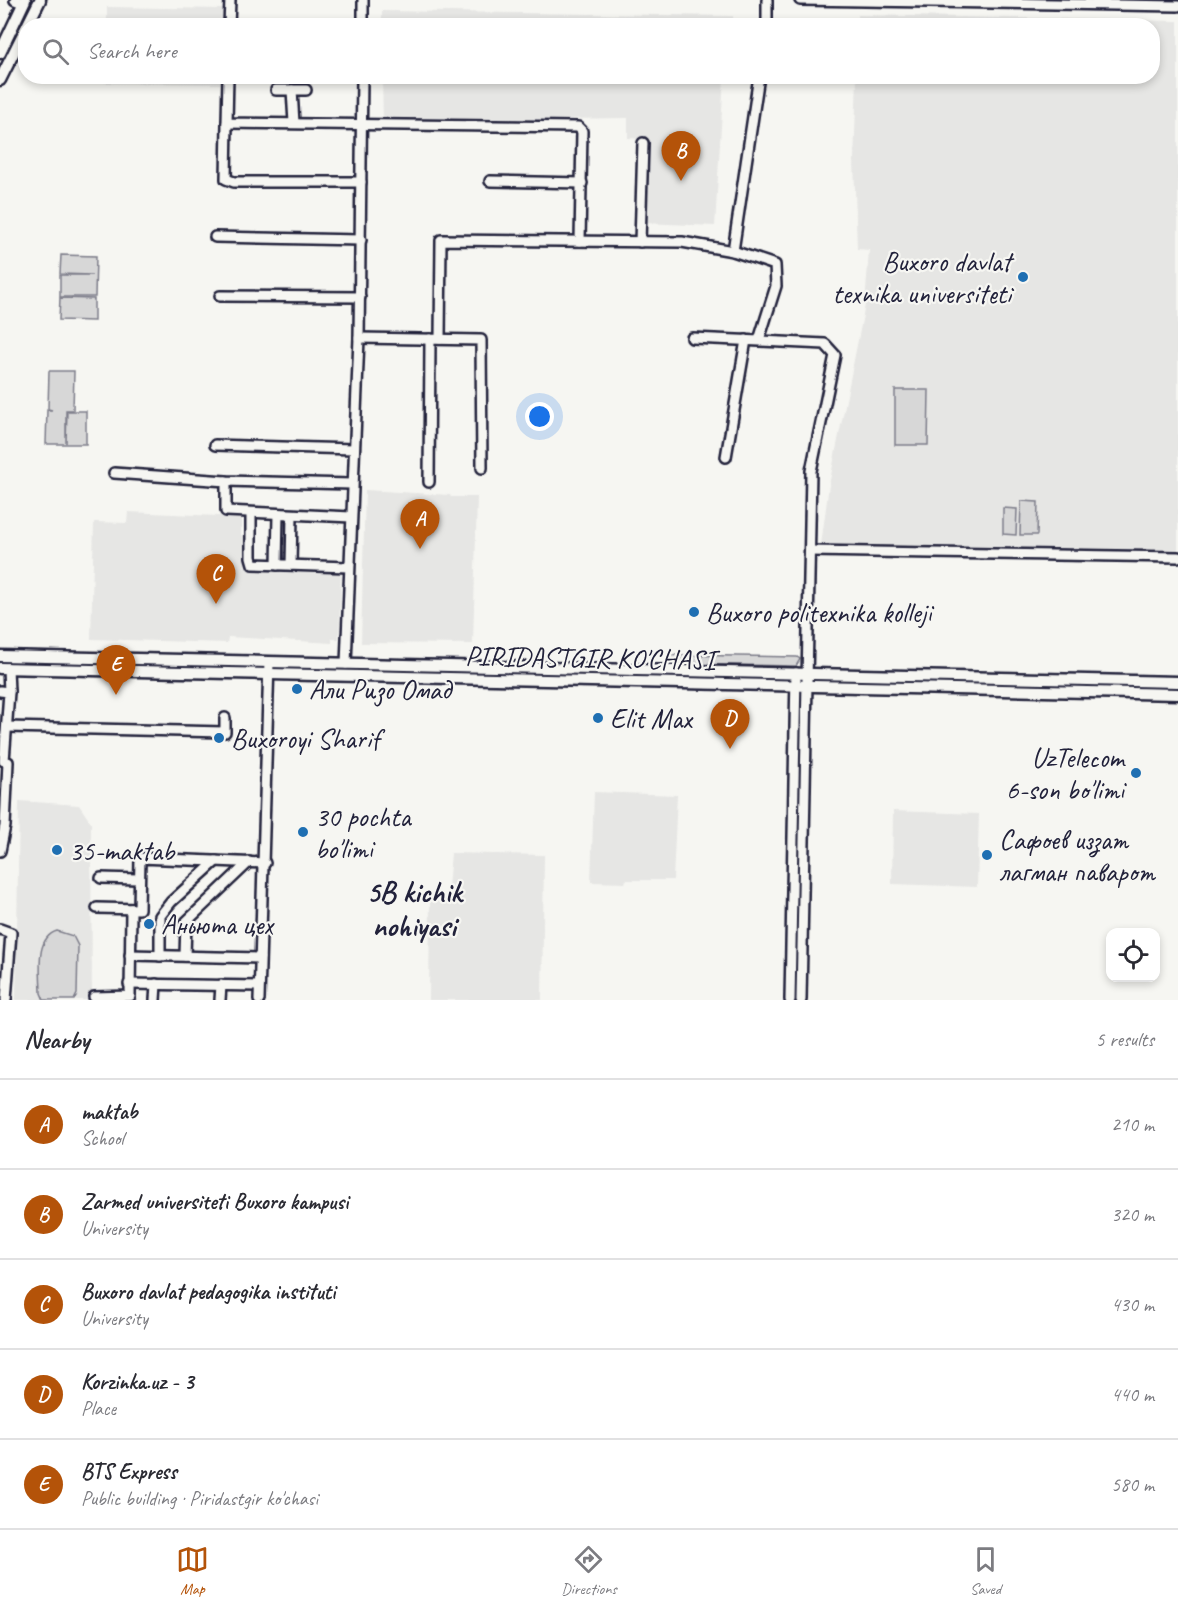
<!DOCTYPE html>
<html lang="en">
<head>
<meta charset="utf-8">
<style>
	:root { --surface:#fff; --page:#f2f2f3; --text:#2b2b33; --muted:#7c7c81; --line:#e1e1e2; --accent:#b45309 }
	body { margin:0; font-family:Caveat,sans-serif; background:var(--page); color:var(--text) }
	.controls { position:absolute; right:18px; bottom:18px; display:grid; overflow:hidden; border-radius:12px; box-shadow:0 3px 9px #0003 }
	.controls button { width:54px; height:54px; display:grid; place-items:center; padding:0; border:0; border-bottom:2px solid var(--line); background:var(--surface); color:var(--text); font:30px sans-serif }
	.you { position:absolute; left:540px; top:417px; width:21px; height:21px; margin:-15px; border:4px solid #fff; border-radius:50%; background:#1a73e8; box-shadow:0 0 0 9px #1a73e833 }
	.badge { display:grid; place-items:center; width:39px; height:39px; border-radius:50%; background:var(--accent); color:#fff; font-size:20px; font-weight:700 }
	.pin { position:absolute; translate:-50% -50px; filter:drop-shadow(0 2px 3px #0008) }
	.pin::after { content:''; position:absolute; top:32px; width:21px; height:18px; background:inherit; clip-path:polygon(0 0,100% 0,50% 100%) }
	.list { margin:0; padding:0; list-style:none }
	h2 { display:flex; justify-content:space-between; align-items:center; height:78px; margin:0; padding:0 24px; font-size:26px }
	h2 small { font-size:20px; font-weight:400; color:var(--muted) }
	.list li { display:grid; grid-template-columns:39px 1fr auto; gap:18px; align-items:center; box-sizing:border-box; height:90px; padding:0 24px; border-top:2px solid var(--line) }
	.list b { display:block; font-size:22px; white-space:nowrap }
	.list p { margin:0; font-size:20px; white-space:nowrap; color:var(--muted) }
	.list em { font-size:20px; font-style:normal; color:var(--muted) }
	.icon { flex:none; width:33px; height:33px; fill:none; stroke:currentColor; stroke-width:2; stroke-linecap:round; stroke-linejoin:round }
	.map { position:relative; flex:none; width:1178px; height:1000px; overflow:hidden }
	.search { position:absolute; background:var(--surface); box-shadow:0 3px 9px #0003; left:18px; right:18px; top:18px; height:66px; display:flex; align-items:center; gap:15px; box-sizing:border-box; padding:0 21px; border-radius:24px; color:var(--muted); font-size:22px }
	.sheet { height:528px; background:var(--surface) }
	nav { display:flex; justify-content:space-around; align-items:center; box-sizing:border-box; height:84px; border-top:2px solid var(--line); background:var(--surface); font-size:16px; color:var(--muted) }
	nav a { display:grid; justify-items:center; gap:3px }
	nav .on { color:var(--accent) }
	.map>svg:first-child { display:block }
	.built { fill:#e6e6e4 }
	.green { fill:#d7d7d7; stroke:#7c7c89; stroke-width:1.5 }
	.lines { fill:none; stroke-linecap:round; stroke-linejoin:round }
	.minor-casing { stroke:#22223b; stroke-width:14 }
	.major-casing { stroke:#22223b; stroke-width:15 }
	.minor { stroke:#f6f6f2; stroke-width:9 }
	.major { stroke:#f6f6f2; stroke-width:10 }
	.poi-dot { fill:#1f6fb2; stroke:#f6f6f2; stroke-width:2 }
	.labels { text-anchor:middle; stroke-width:4.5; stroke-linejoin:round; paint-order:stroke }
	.poi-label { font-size:28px; fill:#22223b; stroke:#f6f6f2; text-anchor:start }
	.street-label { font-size:28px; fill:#22223b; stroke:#f6f6f2 }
	.neighbourhood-label { font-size:30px; font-weight:bold; fill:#22223b; stroke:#f6f6f2 }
</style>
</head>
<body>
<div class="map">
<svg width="1178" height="1000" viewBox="0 0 1178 1000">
	<rect width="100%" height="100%" fill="#f6f6f2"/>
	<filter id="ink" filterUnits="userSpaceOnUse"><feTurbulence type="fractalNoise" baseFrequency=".0167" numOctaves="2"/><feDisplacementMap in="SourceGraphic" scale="12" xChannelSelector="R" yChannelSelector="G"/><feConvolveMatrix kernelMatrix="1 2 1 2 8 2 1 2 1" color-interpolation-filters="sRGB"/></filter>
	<g filter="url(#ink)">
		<g class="built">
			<polygon points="107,7 224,9 224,25 107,25"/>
			<polygon points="382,11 733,16 733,25 382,26"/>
			<polygon points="858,15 1178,21 1178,553 821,545 829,485 865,305 869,250 857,249 854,161 857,77 1152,76 1152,26 858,26"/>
			<polygon points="106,77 223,77 223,84 105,83"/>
			<polygon points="382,77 724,77 715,226 644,223 644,139 628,138 628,118 383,122"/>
			<polygon points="365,490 450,495 451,497 477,497 473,644 361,643"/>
			<polygon points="128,512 241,517 241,535 246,536 245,567 341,570 339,639 332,639 332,643 228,637 227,643 91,639 94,522 127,523"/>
			<polygon points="594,792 677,795 673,880 626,880 625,883 591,882"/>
			<polygon points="19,801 79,805 91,823 92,1000 16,1000"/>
			<polygon points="893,811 979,814 977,887 892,884"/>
			<polygon points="451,853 544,855 542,1000 429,1000 430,899 447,899"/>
		</g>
		<g class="green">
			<polygon points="388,21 425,22 425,25 388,25"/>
			<polygon points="61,255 96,256 95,297 60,297 60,275 92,275 60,274"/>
			<polygon points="60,298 94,299 94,321 59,320"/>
			<polygon points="49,371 74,371 73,410 66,410 66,443 67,411 86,411 86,444 46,444 47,410 52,410 48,409"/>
			<polygon points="895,390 929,390 928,445 895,445"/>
			<polygon points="1021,501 1038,502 1037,535 1020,535"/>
			<polygon points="1003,508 1017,509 1016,535 1003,534"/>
			<polygon points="670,655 797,657 800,659 796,666 671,664"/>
			<path d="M57 931 73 936 78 946 77 994 74 1000H44L41 993C41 974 34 938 57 931Z"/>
		</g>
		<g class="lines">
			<defs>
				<g id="minor">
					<polyline points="15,0 23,3"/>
					<polyline points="363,0 363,26"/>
					<polyline points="767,0 767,26"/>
					<polyline points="800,0 1178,6"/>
					<polyline points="229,26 230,0"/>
					<polyline points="228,76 227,123 578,127 582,131 580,241"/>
					<polyline points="276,90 306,90"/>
					<polyline points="292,90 294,123"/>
					<polyline points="227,123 226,179 234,182 361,182"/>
					<polyline points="490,181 582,183"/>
					<polyline points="215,237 361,240"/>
					<polyline points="640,242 643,143"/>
					<polyline points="733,251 759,76"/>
					<polyline points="220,296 360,297"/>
					<polyline points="359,338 481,340 482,468"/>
					<polyline points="692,338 825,344 835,355 811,471 801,1000"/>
					<polyline points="440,339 441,240 682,242 733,251 775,265 776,286 759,340"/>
					<polyline points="215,445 354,449"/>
					<polyline points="726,457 746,340"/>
					<polyline points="114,473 226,481 352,484"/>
					<polyline points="226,481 226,511 351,517"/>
					<polyline points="429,482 430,339"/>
					<polyline points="251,513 251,557 253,564 349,567"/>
					<polyline points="810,551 1178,557"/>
					<polyline points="277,565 278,514"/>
					<polyline points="291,565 292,515"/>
					<polyline points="346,664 359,338 362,76"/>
					<polyline points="8,668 9,692"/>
					<polyline points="0,691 9,692 4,761 8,762 5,826 0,851"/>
					<polyline points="7,727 225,732 225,718"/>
					<polyline points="101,878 138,879"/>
					<polyline points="97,908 139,909 140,858 265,863"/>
					<polyline points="0,929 11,933 6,1000"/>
					<polyline points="130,955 260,958"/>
					<polyline points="160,956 160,916 171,902 216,861"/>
					<polyline points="185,956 186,922 249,862"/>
					<polyline points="129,984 259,986"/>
					<polyline points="94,997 130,996 131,909"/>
					<polyline points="155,1000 156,984"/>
					<polyline points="220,1000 221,985"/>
					<polyline points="259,1000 269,662"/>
					<polyline points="790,1000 796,673"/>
				</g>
				<g id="major">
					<polyline points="27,26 40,0"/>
					<polyline points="0,53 25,0"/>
					<polyline points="0,80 26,28"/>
					<polyline points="0,656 1178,682"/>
					<polyline points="0,668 1178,694"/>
				</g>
			</defs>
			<use href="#minor" class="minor-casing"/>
			<use href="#major" class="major-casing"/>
			<use href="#minor" class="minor"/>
			<use href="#major" class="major"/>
		</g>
	</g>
	<g class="poi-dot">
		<circle cx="1023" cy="277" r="6"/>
		<circle cx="694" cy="612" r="6"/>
		<circle cx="297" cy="689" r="6"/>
		<circle cx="598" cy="718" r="6"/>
		<circle cx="219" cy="738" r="6"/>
		<circle cx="1136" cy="773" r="6"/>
		<circle cx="303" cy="832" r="6"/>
		<circle cx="57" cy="850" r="6"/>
		<circle cx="987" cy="855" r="6"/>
		<circle cx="149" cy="924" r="6"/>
	</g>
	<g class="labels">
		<g class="poi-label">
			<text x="1011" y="271" text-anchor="end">Buxoro davlat<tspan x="1011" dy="32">texnika universiteti</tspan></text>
			<text x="706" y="622">Buxoro politexnika kolleji</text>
			<text x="309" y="699">Али Ризо Омад</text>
			<text x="610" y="728">Elit Max</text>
			<text x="231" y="748">Buxoroyi Sharif</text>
			<text x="1124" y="767" text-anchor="end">UzTelecom<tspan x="1124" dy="32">6-son bo'limi</tspan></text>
			<text x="315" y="826">30 pochta<tspan x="315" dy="32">bo'limi</tspan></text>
			<text x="999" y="849">Сафоев иззат<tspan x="999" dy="32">лагман паварот</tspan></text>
			<text x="69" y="860">35-maktab</text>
			<text x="161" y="934">Аньюта цех</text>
		</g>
		<g class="street-label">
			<text transform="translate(590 657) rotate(1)" y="10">PIRIDASTGIR KO'CHASI</text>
		</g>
		<g class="neighbourhood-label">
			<text x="414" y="902">5B kichik<tspan x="414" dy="34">nohiyasi</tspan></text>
		</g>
	</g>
</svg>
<div class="controls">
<button><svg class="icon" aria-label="locate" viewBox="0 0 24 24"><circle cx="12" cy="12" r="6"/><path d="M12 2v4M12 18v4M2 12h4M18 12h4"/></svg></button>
</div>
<div class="you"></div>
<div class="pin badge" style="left:420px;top:549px">A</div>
<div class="pin badge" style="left:681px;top:181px">B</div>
<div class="pin badge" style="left:216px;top:604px">C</div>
<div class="pin badge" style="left:730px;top:749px">D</div>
<div class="pin badge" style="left:116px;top:695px">E</div>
<div class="search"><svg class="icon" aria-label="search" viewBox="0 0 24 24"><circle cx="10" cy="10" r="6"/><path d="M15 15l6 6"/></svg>Search here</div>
</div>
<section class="sheet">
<h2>Nearby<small>5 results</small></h2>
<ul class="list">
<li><span class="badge">A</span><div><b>maktab</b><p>School</p></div><em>210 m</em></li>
<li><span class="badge">B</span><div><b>Zarmed universiteti Buxoro kampusi</b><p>University</p></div><em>320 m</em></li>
<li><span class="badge">C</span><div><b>Buxoro davlat pedagogika instituti</b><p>University</p></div><em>430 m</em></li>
<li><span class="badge">D</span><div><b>Korzinka.uz - 3</b><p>Place</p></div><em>440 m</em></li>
<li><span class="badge">E</span><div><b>BTS Express</b><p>Public building · Piridastgir ko'chasi</p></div><em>580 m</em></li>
</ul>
</section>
<nav>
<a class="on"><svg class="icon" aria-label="map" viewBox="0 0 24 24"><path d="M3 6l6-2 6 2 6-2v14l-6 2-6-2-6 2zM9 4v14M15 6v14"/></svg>Map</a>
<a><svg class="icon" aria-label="directions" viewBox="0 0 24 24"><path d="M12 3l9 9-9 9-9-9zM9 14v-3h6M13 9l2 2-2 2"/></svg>Directions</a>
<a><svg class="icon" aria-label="saved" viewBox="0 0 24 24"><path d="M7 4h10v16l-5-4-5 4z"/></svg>Saved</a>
</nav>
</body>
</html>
